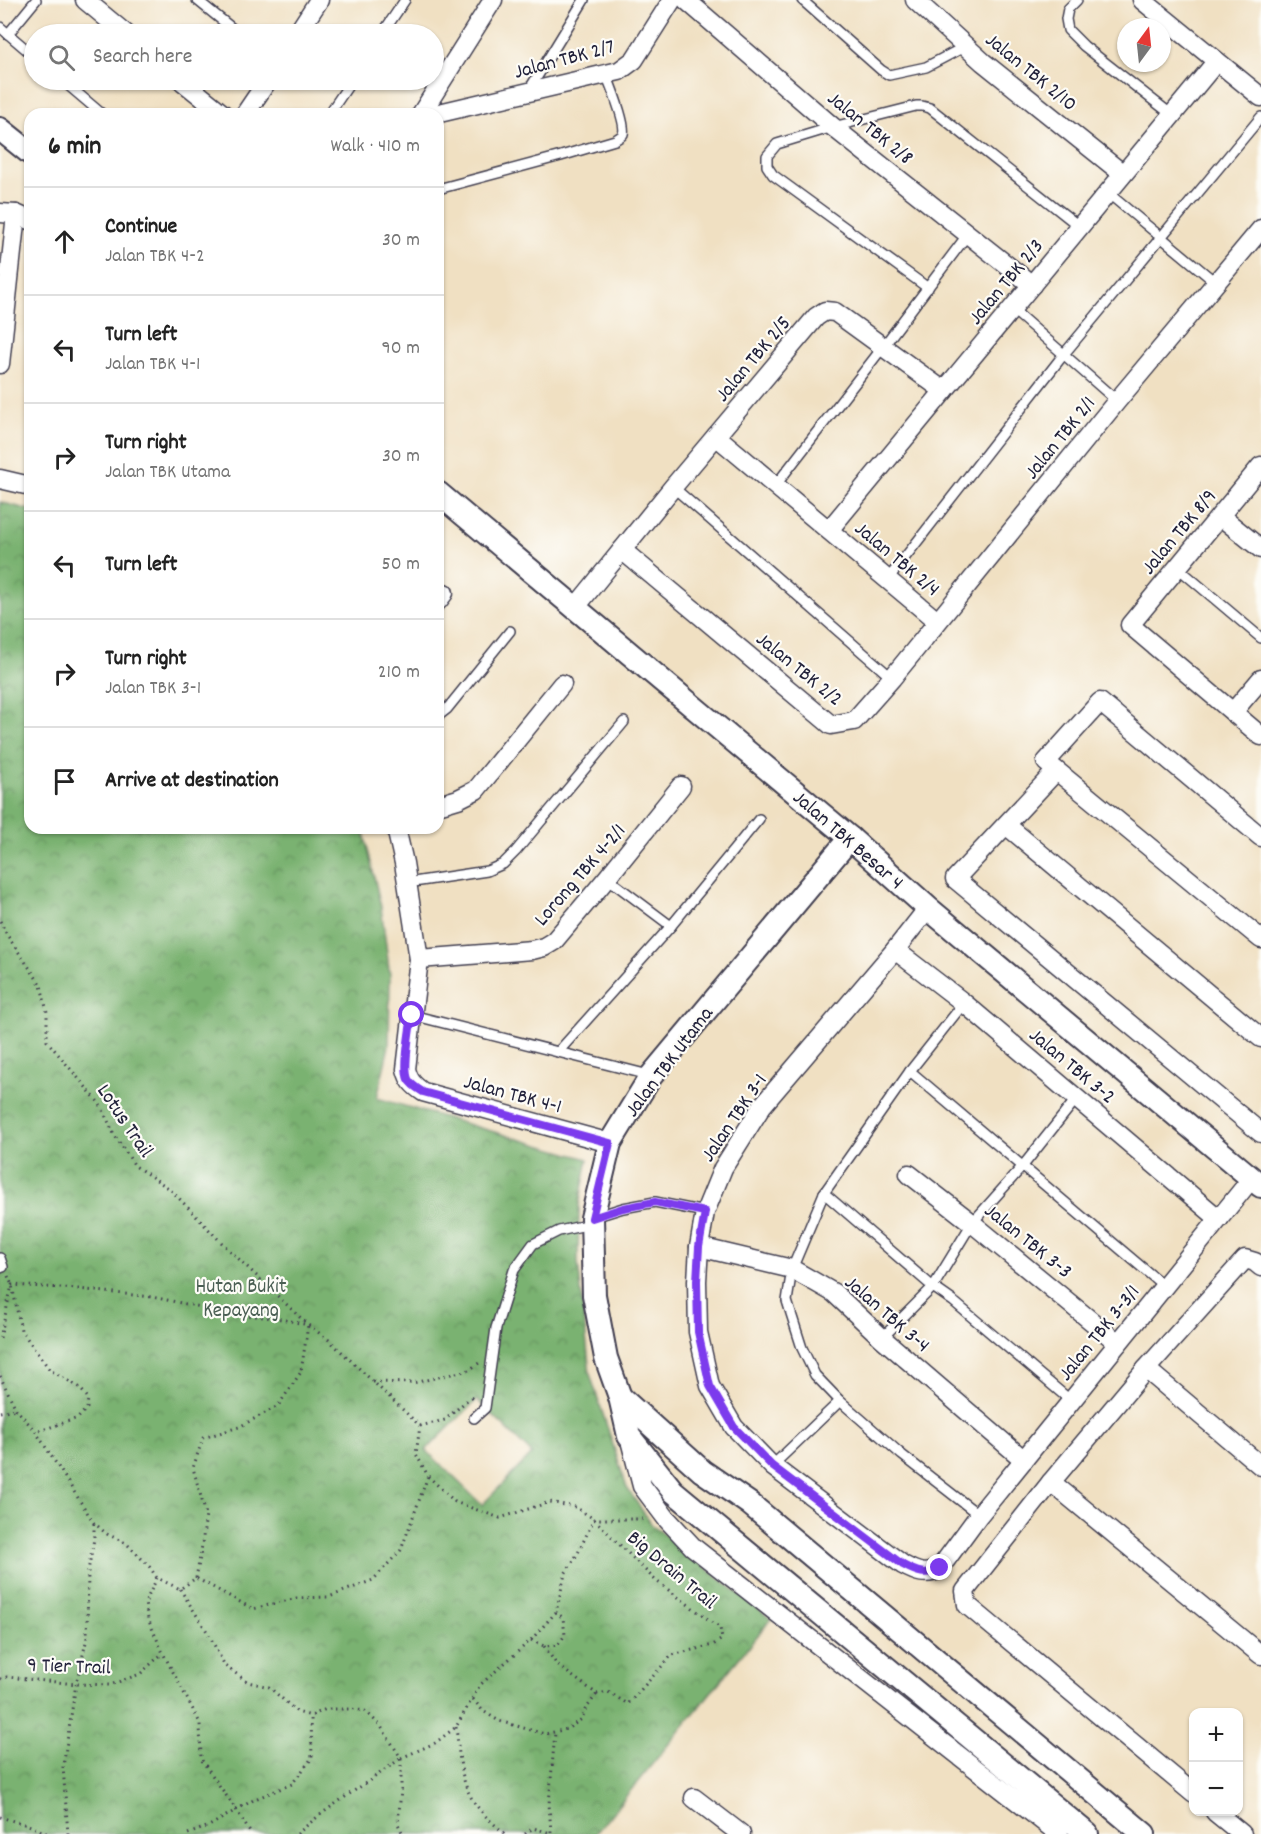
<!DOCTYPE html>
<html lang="en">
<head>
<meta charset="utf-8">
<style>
	:root { --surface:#fff; --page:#f6f6f6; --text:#222; --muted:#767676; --line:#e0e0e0 }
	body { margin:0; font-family:Dekko,sans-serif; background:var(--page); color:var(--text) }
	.controls { position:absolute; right:18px; bottom:18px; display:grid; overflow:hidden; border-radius:12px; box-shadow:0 2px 4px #0004 }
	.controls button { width:54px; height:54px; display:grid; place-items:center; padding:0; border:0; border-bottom:2px solid var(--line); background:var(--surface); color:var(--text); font:30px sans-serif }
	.compass { position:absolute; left:1117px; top:18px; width:54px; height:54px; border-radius:50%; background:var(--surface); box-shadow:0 2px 4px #0004; rotate:15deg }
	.stop { position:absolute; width:18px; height:18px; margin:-14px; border:4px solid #7c3aed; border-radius:50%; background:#fff }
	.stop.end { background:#7c3aed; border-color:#fff; box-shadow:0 2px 6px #0008 }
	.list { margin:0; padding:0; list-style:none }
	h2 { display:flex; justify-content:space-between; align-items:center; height:78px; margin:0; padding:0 24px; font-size:26px }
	h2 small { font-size:20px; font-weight:400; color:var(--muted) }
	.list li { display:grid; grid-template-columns:39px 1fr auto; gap:18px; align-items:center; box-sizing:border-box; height:108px; padding:0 24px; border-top:2px solid var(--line) }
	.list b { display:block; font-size:22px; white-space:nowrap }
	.list p { margin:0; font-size:20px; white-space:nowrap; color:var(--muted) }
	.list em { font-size:20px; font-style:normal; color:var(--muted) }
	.icon { flex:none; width:33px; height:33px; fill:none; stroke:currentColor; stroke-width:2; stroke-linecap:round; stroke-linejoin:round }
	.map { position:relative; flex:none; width:1261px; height:1834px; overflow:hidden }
	.search { position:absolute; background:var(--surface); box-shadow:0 2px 4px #0004; left:24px; top:24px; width:420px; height:66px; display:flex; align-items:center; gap:15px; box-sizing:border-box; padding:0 21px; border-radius:33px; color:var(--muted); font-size:22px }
	.panel { position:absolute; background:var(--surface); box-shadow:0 2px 4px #0004; left:24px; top:108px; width:420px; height:726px; border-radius:18px }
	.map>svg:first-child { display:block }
	.forest { fill:url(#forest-crowns); stroke:#4e6a56; stroke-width:1.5; fill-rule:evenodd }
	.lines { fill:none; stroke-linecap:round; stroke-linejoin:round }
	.service-casing { stroke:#413e4f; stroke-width:12 }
	.minor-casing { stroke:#413e4f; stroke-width:21 }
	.tertiary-casing { stroke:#413e4f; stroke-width:26 }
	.path { stroke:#413e4f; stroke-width:3; stroke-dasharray:1.5 4.5; stroke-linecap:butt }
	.service { stroke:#fff; stroke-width:9 }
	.minor { stroke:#fff; stroke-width:18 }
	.tertiary { stroke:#fff; stroke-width:22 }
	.route { stroke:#7c3aed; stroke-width:8 }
	.labels { text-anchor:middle; stroke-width:4.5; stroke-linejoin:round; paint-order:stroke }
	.street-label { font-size:21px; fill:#22223b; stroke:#fdfcf7 }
	.park-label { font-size:21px; fill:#4b5f54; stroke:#fdfcf7 }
</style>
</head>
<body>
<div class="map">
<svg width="1261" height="1834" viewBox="0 0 1261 1834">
	<defs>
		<pattern id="forest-crowns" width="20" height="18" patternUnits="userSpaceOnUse" patternTransform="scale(1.5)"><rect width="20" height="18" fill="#7ab271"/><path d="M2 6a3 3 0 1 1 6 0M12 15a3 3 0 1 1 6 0" fill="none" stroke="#64905e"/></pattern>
	</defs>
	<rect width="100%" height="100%" fill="#fdfcf7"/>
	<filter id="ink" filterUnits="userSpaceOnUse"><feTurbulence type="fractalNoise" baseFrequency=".0167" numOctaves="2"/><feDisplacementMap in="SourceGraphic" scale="12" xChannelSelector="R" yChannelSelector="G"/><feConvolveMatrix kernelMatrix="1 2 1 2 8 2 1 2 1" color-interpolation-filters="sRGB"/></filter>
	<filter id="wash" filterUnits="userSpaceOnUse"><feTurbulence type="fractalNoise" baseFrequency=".008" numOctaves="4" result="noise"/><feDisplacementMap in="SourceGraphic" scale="24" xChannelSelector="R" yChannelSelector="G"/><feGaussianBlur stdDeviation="1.35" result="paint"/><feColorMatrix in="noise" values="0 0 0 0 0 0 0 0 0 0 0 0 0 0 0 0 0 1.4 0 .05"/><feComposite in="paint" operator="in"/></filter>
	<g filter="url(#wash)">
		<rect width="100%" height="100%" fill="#f0e0c2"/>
		<path class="forest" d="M0 502 30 510V828H363L381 907 390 976 389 1046 377 1098 588 1159 579 1205 578 1262 590 1374 627 1488 652 1525 771 1619 595 1834H0ZM477 1400 532 1454 482 1505 426 1450Z"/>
	</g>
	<g filter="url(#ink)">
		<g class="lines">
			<defs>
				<g id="service">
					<polyline points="197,0 239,34"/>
					<polyline points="802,0 881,70 889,75 926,67 966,46"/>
					<polyline points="1077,0 1068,9 1066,19 1068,30 1084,46 1172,115"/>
					<polyline points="0,27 34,56"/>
					<polyline points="8,34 36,0"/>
					<polyline points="382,34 405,0"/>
					<polyline points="62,80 102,114"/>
					<polyline points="529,90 584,0"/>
					<polyline points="329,114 352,80"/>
					<path d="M438 189 561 156 615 140C618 138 622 136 623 134 627 125 610 84 606 74"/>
					<polyline points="1108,193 1215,282"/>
					<polyline points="928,288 773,175 767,166 767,156 777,144 833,127 916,106 922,106 930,108 1080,227"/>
					<polyline points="1012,309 1117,401"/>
					<polyline points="775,486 883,347 968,234"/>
					<polyline points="673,487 892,678"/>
					<polyline points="1177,567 1261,638"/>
					<polyline points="888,579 1064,354 1261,117"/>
					<polyline points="438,716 447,709 510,631"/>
					<polyline points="607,878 671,926 759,819"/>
					<polyline points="407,883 487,871 503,864 516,851 624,722"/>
					<polyline points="964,1003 910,1071 824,1193 792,1269 787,1301 802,1348 815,1375 840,1401 902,1455 979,1515"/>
					<polyline points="412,1015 649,1075"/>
					<polyline points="558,1052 671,926"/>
					<polyline points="910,1071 1164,1286"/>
					<polyline points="824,1193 933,1287 953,1301 1071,1401"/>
					<polyline points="594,1217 623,1208 655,1202 705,1212"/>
					<polyline points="0,1258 3,1267 0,1268"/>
					<polyline points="882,1338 933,1287 972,1223 1022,1167 1077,1098"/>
					<polyline points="474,1418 485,1408 496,1328 514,1270 533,1244 559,1231 591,1224"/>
					<polyline points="772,1466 840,1401"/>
				</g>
				<g id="minor">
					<polyline points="85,0 126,34"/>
					<polyline points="686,0 833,127 1032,285"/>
					<polyline points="915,0 983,62 1123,174"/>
					<polyline points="1142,0 1261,97"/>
					<polyline points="297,34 319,0"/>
					<polyline points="181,80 223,114"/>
					<polyline points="245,114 268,80"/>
					<polyline points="421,114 493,0"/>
					<polyline points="435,114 619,71 634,60 672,0"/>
					<polyline points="0,213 16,214 30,220"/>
					<polyline points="0,364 16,214"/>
					<polyline points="716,436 937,621"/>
					<polyline points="1261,466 1130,625 1261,736"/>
					<polyline points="0,479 30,486"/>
					<polyline points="1220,516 1261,549"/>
					<polyline points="829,530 1216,62"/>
					<polyline points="622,550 831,725 854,721 892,678 1117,401 1261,229"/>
					<polyline points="438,601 444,593"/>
					<polyline points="575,608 673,487 816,317 825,311 835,312 944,391"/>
					<polyline points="1233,712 1261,679"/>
					<polyline points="1056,771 955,879 1261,1133"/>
					<polyline points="438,805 458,799 476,790 562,684"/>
					<polyline points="1006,825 1261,1038"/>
					<path d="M396 828 404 863 419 959 406 1069C409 1081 413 1085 423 1092L610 1143"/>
					<polyline points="1261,837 1100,702 1046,762 1261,939"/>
					<path d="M928 908 895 950 762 1106 723 1168 705 1212 699 1247 697 1281 698 1332 710 1386 734 1427 772 1466 903 1565C916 1572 927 1577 940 1568L979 1515 1252 1178"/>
					<polyline points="895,950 964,1003 1219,1219"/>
					<polyline points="419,959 532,950 544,947 554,941 607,878 681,786"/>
					<polyline points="909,1174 972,1223 1118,1343"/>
					<polyline points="699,1247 792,1269 834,1293 882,1338 1024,1460"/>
					<polyline points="1146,1369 1261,1466"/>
					<polyline points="630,1440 642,1486 666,1518 693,1547 1059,1834"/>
					<polyline points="1051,1482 1261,1655"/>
					<polyline points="1194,1794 967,1605 965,1591 1051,1482 1146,1369 1245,1259 1255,1262 1261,1267"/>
					<polyline points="694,1798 741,1834"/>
					<polyline points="1215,1812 1242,1834"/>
				</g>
				<g id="tertiary">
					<polyline points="0,129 30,153"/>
					<polyline points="438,493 850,838 928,908 1261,1186"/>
					<polyline points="850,838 651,1076 610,1143 592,1218 594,1295 606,1358 620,1397 629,1436 673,1491 1087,1834"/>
					<polyline points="620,1397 702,1471 750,1504 1144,1834"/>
				</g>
			</defs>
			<use href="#service" class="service-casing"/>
			<use href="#minor" class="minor-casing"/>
			<use href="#tertiary" class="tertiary-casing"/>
			<g class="path">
				<polyline points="0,921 7,935 41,985 47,1012 47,1041 100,1104 115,1136 135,1166 170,1189 220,1241 307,1324"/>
				<polyline points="8,1276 12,1285 21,1330 50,1370 79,1387 88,1398 87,1408 78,1418 36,1432"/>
				<polyline points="0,1338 12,1285 78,1289 152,1297 235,1314 282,1319 308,1325 329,1340 420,1426 416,1454 428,1476 455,1502 500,1518 550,1502 575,1507 594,1519 655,1580 720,1628 722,1639 713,1645 672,1655 628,1704 608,1692 597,1694 557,1665 544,1646"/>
				<polyline points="0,1376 16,1409 36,1432 94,1523 107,1534 126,1543 149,1566 157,1578 180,1589 196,1578 253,1609 297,1598 329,1597 373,1580 401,1550 428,1476"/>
				<polyline points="373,1382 413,1383 469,1370 479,1363"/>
				<polyline points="0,1412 16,1409"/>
				<polyline points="420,1426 445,1420 466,1401 475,1396"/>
				<polyline points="157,1578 145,1603 148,1619 163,1653 200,1723 201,1759 237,1811 251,1834"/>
				<polyline points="196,1578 201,1552 206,1515 193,1468 203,1438 239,1427 278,1406 301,1372 308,1325"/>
				<polyline points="180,1589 208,1633 225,1666 248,1682 269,1687 297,1712 311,1716"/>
				<polyline points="531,1640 544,1646 558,1645 565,1635 563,1618 556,1612"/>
				<polyline points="0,1679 7,1677 76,1684 110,1685 140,1674 163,1653"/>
				<polyline points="473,1699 483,1711 499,1721 545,1734 567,1729 582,1719 585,1710 597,1694"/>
				<path d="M456 1727C462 1780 461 1799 506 1834"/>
				<polyline points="401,1759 401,1790 398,1824 403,1834"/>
				<polyline points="0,1817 31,1826 48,1834"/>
				<polyline points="551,1832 549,1804 555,1732"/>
				<polyline points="68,1834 63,1767 76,1684 87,1638 88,1571 94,1539 94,1523"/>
				<polyline points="188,1834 209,1826 255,1799 292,1784 312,1758 311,1716 326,1709 351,1709 365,1711 380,1725 401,1758 435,1743 456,1727 480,1685 531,1640 556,1612 565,1574 578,1553 594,1519 646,1519"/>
				<path d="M297 1834C329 1805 367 1784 401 1758"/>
				<polyline points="525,1834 533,1828 551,1833"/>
			</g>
			<use href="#service" class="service"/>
			<use href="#minor" class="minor"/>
			<use href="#tertiary" class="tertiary"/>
		</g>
	</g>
	<g class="lines" filter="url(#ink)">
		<path class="route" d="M412 1015C410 1029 403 1067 408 1079 411 1085 418 1089 423 1092L610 1143 592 1218 623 1208 655 1202 705 1212 699 1247 697 1281 698 1332 710 1386 734 1427 772 1466 903 1565C916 1572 927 1577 940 1568"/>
	</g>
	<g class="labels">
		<g class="street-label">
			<text transform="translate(564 58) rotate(-15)" y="7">Jalan TBK 2/7</text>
			<text transform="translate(1032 71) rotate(39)" y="7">Jalan TBK 2/10</text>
			<text transform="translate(871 127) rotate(39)" y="7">Jalan TBK 2/8</text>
			<text transform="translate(1005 281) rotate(-50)" y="7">Jalan TBK 2/3</text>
			<text transform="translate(752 358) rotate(-50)" y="7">Jalan TBK 2/5</text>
			<text transform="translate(1059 437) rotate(-51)" y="7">Jalan TBK 2/1</text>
			<text transform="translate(1178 531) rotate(-50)" y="7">Jalan TBK 8/9</text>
			<text transform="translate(898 558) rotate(40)" y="7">Jalan TBK 2/4</text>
			<text transform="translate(800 668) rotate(39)" y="7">Jalan TBK 2/2</text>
			<text transform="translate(849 839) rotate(41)" y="7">Jalan TBK Besar 4</text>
			<text transform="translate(579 874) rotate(-49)" y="7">Lorong TBK 4-2/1</text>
			<text transform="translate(668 1061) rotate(-53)" y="7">Jalan TBK Utama</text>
			<text transform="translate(1073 1065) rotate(40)" y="7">Jalan TBK 3-2</text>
			<text transform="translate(513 1093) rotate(15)" y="7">Jalan TBK 4-1</text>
			<text transform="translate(733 1117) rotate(-56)" y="7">Jalan TBK 3-1</text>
			<text transform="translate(126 1120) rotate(56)" y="7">Lotus Trail</text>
			<text transform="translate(1029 1240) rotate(39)" y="7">Jalan TBK 3-3</text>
			<text transform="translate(888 1313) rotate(41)" y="7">Jalan TBK 3-4</text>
			<text transform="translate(1098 1332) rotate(-51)" y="7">Jalan TBK 3-3/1</text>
			<text transform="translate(673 1569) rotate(40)" y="7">Big Drain Trail</text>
			<text transform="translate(69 1665) rotate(2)" y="7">9 Tier Trail</text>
		</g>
		<g class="park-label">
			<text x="241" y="1292">Hutan Bukit<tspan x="241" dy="24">Kepayang</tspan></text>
		</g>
	</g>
</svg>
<div class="controls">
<button>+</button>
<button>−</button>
</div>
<svg class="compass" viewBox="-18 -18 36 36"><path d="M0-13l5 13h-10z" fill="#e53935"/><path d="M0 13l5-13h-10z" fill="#767676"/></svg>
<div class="stop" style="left:412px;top:1015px"></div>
<div class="stop end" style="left:940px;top:1568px"></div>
<div class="search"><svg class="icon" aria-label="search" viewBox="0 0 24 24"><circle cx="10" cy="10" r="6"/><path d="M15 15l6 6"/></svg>Search here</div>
<section class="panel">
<h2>6 min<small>Walk · 410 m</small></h2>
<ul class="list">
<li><svg class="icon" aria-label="ahead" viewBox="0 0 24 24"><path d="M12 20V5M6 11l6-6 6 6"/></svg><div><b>Continue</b><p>Jalan TBK 4-2</p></div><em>30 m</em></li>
<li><svg class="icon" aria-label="left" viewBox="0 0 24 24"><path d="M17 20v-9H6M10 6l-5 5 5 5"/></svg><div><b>Turn left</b><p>Jalan TBK 4-1</p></div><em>90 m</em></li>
<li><svg class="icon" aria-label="right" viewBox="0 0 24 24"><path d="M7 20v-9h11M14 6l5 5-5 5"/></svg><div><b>Turn right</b><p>Jalan TBK Utama</p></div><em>30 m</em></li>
<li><svg class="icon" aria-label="left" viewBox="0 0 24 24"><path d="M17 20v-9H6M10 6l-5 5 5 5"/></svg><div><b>Turn left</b></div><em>50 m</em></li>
<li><svg class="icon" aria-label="right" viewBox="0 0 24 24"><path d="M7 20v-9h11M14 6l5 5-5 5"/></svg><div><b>Turn right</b><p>Jalan TBK 3-1</p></div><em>210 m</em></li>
<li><svg class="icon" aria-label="arrive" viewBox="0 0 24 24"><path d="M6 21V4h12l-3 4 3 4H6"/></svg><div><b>Arrive at destination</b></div></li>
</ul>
</section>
</div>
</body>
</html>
